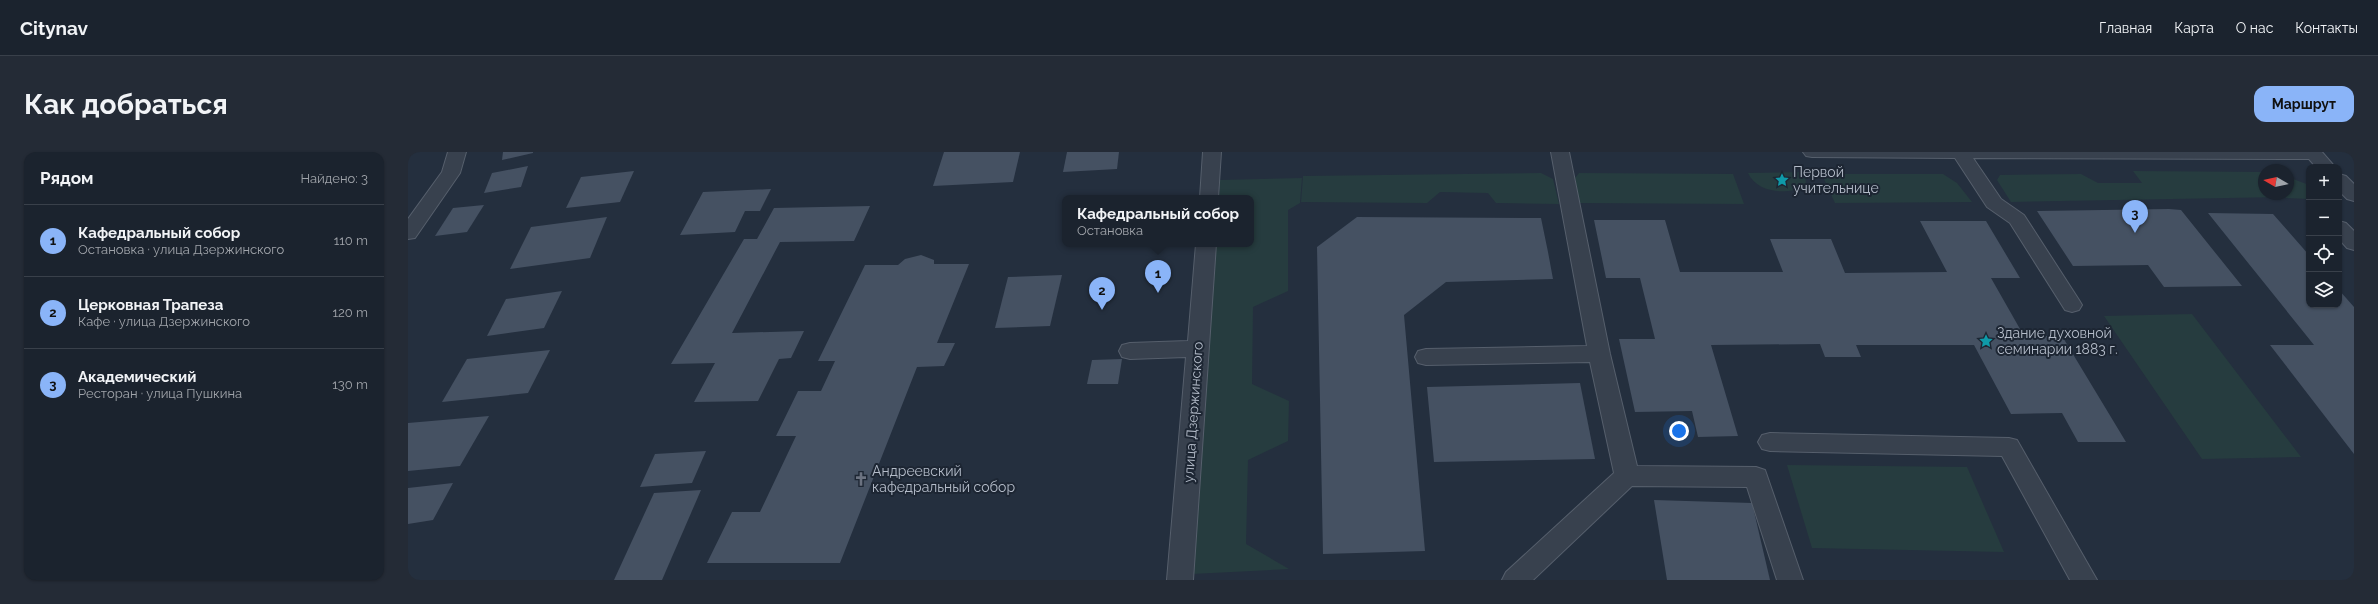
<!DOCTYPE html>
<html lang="ru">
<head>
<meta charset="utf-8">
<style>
	:root { --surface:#1b232e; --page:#242b36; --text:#f1f3f6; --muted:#a0a4aa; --line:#39404a; --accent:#8ab4f8 }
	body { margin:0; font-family:Raleway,sans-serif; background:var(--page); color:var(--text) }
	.controls { position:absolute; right:12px; top:12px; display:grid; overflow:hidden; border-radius:8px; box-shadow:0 1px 3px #0004 }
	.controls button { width:36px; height:36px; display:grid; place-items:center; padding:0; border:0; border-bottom:1px solid var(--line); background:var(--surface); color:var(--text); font:20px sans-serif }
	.compass { position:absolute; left:1850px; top:12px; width:36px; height:36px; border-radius:50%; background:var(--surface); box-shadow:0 1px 3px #0004; rotate:279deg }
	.you { position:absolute; left:1271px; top:279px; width:14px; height:14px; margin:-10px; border:3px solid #fff; border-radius:50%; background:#1a73e8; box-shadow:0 0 0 6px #1a73e833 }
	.badge { display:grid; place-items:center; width:26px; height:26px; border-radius:50%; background:var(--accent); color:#111; font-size:13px; font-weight:700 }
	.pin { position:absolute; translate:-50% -33px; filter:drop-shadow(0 1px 2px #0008) }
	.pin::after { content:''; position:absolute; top:21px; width:14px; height:12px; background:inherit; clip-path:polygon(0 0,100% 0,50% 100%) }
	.popup { position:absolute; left:654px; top:43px; width:192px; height:52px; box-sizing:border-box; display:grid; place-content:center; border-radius:8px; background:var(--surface); filter:drop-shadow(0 1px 3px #0005); font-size:13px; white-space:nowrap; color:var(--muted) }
	.popup b { font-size:15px; color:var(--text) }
	.popup::after { content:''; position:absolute; left:50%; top:100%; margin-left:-8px; border:8px solid transparent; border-top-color:var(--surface) }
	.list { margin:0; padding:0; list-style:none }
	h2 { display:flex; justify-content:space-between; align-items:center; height:52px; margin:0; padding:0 16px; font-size:17px }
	h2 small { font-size:13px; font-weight:400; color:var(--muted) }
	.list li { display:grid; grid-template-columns:26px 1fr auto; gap:12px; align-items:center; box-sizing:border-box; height:72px; padding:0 16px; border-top:1px solid var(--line) }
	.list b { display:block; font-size:15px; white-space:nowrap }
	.list p { margin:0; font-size:13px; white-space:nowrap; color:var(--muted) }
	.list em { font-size:13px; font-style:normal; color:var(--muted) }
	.icon { flex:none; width:22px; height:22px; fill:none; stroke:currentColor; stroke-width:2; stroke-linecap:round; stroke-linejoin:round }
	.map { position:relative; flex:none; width:1946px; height:428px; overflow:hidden; border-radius:12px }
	header { display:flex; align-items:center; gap:24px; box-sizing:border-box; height:56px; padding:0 20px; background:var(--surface); border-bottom:1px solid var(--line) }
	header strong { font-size:19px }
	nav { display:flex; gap:22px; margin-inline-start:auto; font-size:14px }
	.intro { display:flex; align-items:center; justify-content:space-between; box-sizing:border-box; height:96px; padding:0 24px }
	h1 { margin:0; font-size:28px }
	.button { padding:10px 18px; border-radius:12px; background:var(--accent); color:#111; font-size:14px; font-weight:700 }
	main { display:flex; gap:24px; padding:0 24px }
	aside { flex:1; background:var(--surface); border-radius:12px; box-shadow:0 1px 3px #0004 }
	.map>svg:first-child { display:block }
	.green { fill:#263c3f }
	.building { fill:#455162 }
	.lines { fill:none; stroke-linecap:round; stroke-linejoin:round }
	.minor-casing { stroke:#565f6c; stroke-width:2 }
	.minor { fill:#38414e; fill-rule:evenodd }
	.labels { text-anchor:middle; stroke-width:4; stroke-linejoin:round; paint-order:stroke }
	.poi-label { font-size:14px; fill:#b4bcc9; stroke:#1d2633; text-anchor:start }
	.street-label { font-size:14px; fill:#b4bcc9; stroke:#1d2633 }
</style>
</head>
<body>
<header>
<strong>Citynav</strong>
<nav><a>Главная</a><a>Карта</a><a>О нас</a><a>Контакты</a></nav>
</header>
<div class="intro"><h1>Как добраться</h1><a class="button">Маршрут</a></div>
<main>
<aside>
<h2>Рядом<small>Найдено: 3</small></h2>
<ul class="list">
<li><span class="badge">1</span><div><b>Кафедральный собор</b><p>Остановка · улица Дзержинского</p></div><em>110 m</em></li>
<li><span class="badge">2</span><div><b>Церковная Трапеза</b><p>Кафе · улица Дзержинского</p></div><em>120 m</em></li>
<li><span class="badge">3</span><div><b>Академический</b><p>Ресторан · улица Пушкина</p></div><em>130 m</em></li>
</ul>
</aside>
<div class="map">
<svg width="1946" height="428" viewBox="0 0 1946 428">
	<rect width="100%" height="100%" fill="#242f3e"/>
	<g class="green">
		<polygon points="1725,19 1855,20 1856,42 1872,42 1875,45 1603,50 1589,28 1592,23 1673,22 1690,31 1734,31"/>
		<path d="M1397 20 1398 33C1380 44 1349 41 1340 21Z"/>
		<polygon points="1133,21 1145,27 1151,52 1088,51 1080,41 1032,40 1019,51 893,50 895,24"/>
		<polygon points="1171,21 1325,22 1336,52 1171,51 1167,26"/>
		<polygon points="1420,22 1535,22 1549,31 1564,50 1427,51 1416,27"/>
		<polygon points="1880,25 1901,33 1901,47 1878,46 1875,42 1880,42"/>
		<polygon points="894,26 892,51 880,58 880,139 845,155 844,232 881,249 880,289 840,308 838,392 881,417 784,422 808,92 843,92 843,46 811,46 812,28"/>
		<polygon points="1784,162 1893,305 1794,307 1696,164"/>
		<polygon points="1379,313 1559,315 1596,400 1404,396"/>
	</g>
	<g class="building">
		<polygon points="95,0 125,0 125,1 94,8"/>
		<polygon points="536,0 612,0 605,30 525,34"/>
		<polygon points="659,0 711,0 709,17 655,20"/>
		<polygon points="120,14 113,35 76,41 84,21"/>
		<polygon points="226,19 212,50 158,56 173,25"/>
		<polygon points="363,37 352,59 337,59 327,80 272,83 295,40"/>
		<polygon points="76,53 59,80 27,84 45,56"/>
		<polygon points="462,54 446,89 372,90 324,181 396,179 383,206 371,207 350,249 286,250 307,211 263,212 336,87 349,87 366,56"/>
		<polygon points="1761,57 1773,58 1834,134 1756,135 1740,113 1665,114 1629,59"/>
		<polygon points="1800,61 1865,62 1901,103 1901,153 1931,153 1931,138 1946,155 1946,302 1862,193 1906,193"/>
		<polygon points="199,65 182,106 102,117 123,75"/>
		<polygon points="949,65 1133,66 1140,100 1145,127 1038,130 996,163 1017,399 915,402 909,95"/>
		<polygon points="1186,68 1257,68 1272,120 1375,120 1362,87 1423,87 1437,121 1539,120 1512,69 1578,69 1612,126 1583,126 1616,184 1654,184 1718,290 1670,290 1654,261 1603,262 1566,193 1448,193 1453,205 1417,205 1412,192 1303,193 1330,284 1290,285 1284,259 1227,260 1211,187 1247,187 1232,126 1198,126"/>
		<polygon points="513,103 526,108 526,112 561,112 529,191 547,191 536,214 509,215 432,411 299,411 324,360 352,360 388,284 368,284 390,239 413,239 427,209 410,209 457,113 490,113 497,107"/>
		<polygon points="654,123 642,174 587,176 600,125"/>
		<polygon points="154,139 136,176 79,184 98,147"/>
		<polygon points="142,198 120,241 34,250 59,207"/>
		<polygon points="714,207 710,232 679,232 684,208"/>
		<polygon points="1172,231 1187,307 1026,310 1019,235"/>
		<polygon points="81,264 52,314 0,319 0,271"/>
		<polygon points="298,299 284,331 232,335 247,302"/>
		<polygon points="45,331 25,368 0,372 0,336"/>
		<polygon points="293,338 254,428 206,428 246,341"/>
		<polygon points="1246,348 1344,351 1362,428 1259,428"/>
	</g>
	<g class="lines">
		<defs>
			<g id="minor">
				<polygon points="40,0 58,0 52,21 7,86 0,87 0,67 34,20"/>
				<polygon points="795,0 813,0 810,46 792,46"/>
				<polygon points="1143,0 1161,0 1202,202 1229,314 1348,315 1357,318 1395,428 1369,428 1339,335 1224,334 1125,428 1094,428 1098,420 1206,321 1182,210 1018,213 1010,211 1007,205 1010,199 1018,197 1179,194"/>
				<polygon points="1395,0 1914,0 1927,15 1908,15 1901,7 1565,6 1593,47 1616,63 1671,148 1674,153 1671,158 1664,160 1657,158 1602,71 1579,55 1547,6 1404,5 1398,4"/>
				<polygon points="1931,22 1938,24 1946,32 1946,49 1939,47 1931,39"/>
				<polygon points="1931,69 1938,71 1946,79 1946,98 1939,96 1931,87"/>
				<polygon points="788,92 808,92 785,428 759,428 778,205 722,207 714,205 711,199 714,193 722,191 780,189"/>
				<polygon points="1362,281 1601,286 1609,288 1689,428 1662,428 1594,304 1362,299 1354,297 1350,290 1354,283"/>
			</g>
		</defs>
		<use href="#minor" class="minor-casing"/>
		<use href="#minor" class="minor"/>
	</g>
	<defs>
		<symbol id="sight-bare" viewBox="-9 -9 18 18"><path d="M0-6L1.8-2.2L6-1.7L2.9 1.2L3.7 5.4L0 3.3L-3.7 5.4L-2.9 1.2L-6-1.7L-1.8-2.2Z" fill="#0f9aa8" stroke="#1d2633" stroke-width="2.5" paint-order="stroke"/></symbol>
		<symbol id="church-bare" viewBox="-9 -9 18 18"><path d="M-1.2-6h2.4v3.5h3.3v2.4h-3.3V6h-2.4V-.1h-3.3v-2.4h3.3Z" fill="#6b7280" stroke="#1d2633" stroke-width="2.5" paint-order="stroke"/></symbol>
	</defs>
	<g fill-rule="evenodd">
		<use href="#sight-bare" x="1364" y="18" width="20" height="20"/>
		<use href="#sight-bare" x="1568" y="179" width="20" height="20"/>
		<use href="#church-bare" x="443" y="317" width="20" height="20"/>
	</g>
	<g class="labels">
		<g class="poi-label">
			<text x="1385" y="25">Первой<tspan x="1385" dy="16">учительнице</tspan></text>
			<text x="1589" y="186">Здание духовной<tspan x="1589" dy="16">семинарии 1883 г.</tspan></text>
			<text x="464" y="324">Андреевский<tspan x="464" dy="16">кафедральный собор</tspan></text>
		</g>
		<g class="street-label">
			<text transform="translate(785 260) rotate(-86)" y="5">улица Дзержинского</text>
		</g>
	</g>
</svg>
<div class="controls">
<button>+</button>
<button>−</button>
<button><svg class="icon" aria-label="locate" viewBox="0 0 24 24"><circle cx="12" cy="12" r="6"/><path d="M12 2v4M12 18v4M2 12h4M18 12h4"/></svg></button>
<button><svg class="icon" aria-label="layers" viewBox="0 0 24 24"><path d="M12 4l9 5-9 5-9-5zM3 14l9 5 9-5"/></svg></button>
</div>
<svg class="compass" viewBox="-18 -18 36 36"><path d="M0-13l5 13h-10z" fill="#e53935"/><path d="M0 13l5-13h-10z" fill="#a0a4aa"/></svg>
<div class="you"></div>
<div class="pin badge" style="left:750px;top:141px">1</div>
<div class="popup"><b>Кафедральный собор</b>Остановка</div>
<div class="pin badge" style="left:694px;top:158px">2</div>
<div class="pin badge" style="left:1727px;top:81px">3</div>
</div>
</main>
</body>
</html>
